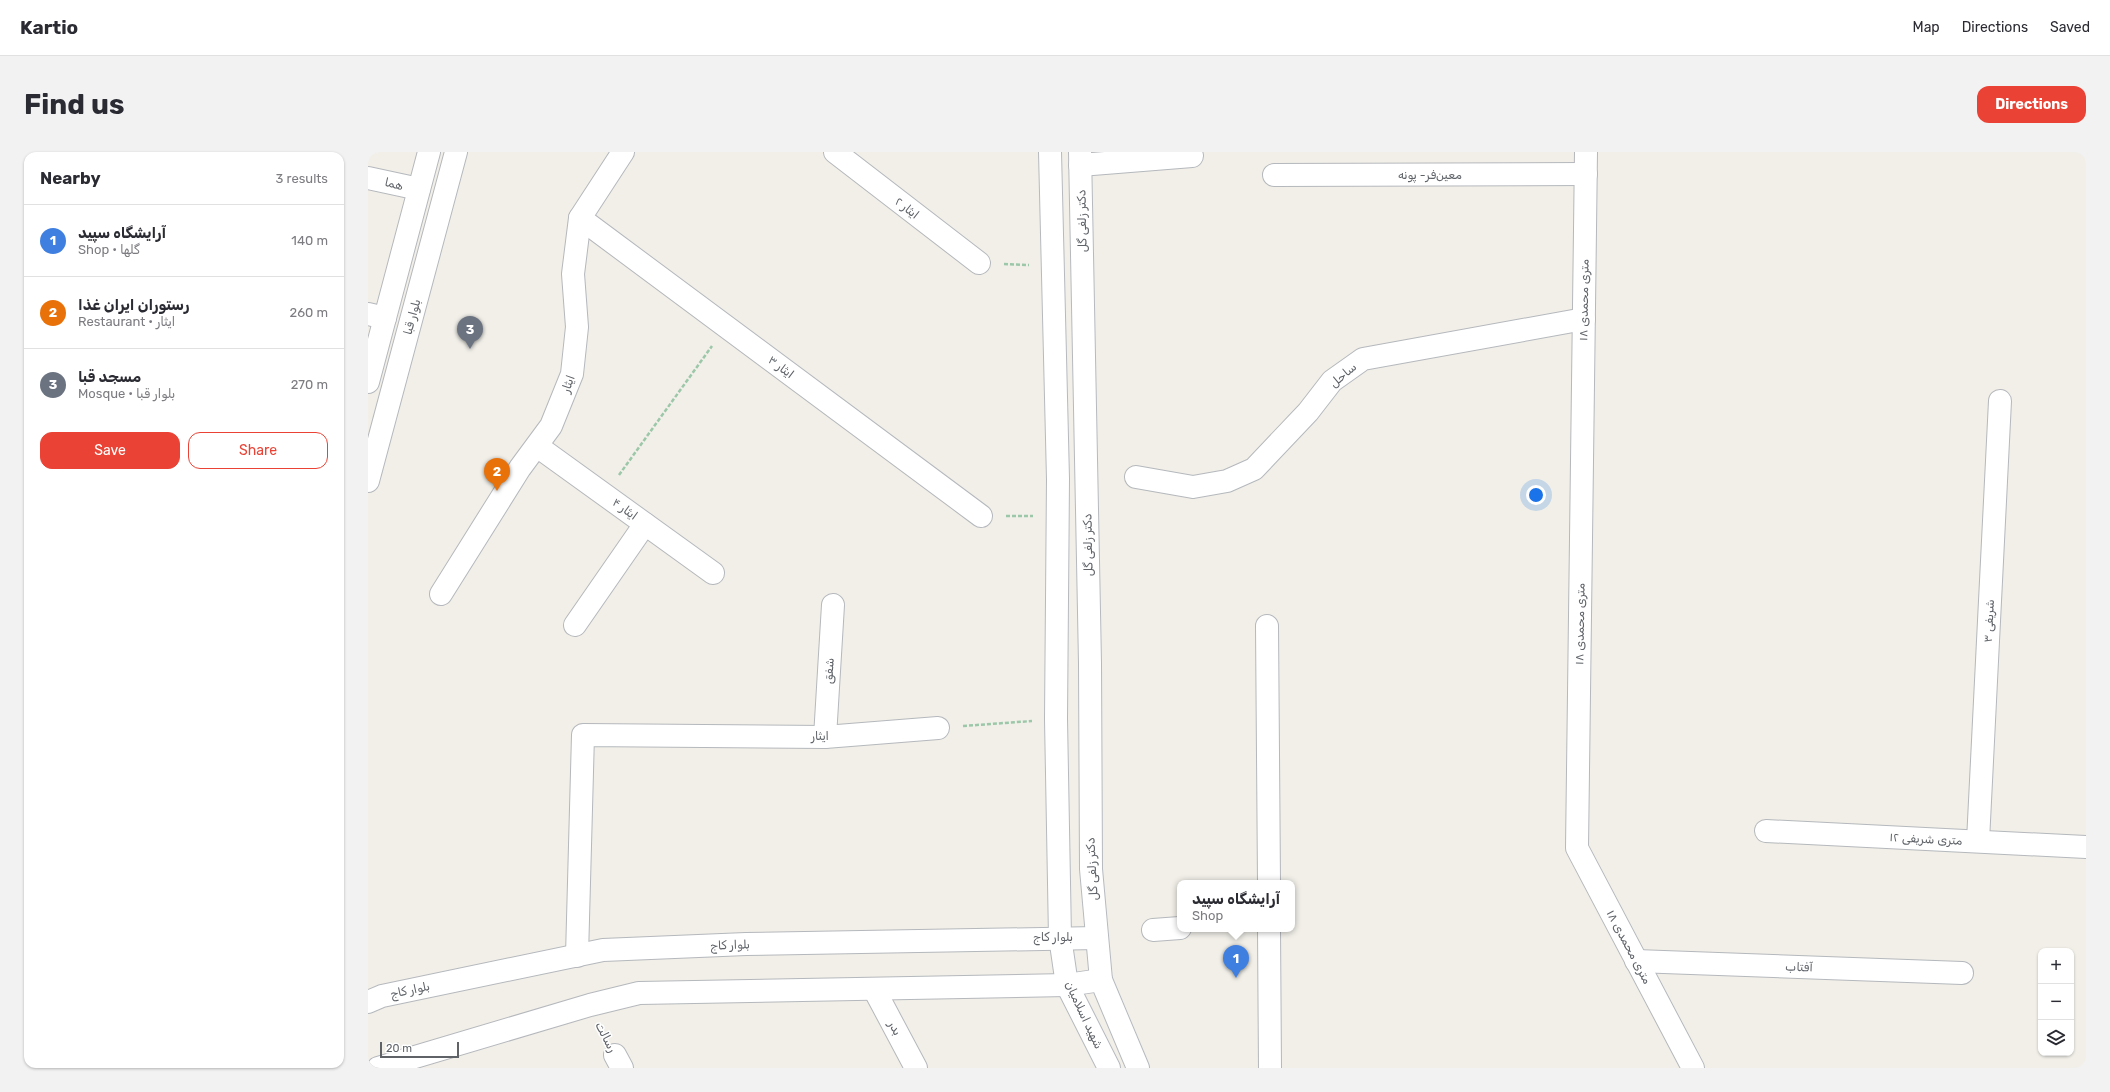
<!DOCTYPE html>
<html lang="en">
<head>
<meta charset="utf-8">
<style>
	:root { --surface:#fff; --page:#f2f2f3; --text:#2b2b33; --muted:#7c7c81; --line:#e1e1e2; --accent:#ea4335 }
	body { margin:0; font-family:Rubik,"Noto Naskh Arabic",sans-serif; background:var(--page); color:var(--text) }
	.controls { position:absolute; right:12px; bottom:12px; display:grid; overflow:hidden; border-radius:8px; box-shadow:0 1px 3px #0004 }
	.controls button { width:36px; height:36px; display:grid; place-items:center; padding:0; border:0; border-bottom:1px solid var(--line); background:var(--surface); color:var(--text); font:20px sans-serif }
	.scale { position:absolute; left:12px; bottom:10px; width:79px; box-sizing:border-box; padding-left:4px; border:2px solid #5f6368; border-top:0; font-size:11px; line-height:14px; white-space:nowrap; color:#5f6368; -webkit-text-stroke:3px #fff; paint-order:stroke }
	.you { position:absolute; left:1168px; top:343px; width:14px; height:14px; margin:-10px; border:3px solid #fff; border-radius:50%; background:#1a73e8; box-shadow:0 0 0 6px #1a73e833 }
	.badge { display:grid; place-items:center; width:26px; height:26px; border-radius:50%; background:var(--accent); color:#fff; font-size:13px; font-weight:700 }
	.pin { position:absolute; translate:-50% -33px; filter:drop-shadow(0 1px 2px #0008) }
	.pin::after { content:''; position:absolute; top:21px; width:14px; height:12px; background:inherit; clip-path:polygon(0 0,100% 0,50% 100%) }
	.popup { position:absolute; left:809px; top:728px; width:118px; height:52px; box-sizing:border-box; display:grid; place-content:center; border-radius:8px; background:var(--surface); filter:drop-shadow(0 1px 3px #0005); font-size:13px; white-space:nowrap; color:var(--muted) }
	.popup b { font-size:15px; color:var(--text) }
	.popup::after { content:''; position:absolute; left:50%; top:100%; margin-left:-8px; border:8px solid transparent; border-top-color:var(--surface) }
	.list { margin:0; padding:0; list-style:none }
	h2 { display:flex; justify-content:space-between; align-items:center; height:52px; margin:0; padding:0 16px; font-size:17px }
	h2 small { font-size:13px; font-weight:400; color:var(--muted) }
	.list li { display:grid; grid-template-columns:26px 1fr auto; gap:12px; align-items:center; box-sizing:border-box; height:72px; padding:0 16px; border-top:1px solid var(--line) }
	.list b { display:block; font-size:15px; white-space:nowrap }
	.list p { margin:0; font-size:13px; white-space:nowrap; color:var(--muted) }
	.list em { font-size:13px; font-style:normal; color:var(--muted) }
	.actions { display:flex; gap:8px; padding:12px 16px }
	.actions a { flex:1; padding:9px 0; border:1px solid var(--accent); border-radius:12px; text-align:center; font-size:14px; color:var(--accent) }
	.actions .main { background:var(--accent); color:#fff }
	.icon { flex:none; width:22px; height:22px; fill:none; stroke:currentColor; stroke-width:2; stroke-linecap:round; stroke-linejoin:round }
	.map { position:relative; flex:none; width:1718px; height:916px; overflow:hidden; border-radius:12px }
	header { display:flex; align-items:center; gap:24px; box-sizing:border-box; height:56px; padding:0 20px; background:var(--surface); border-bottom:1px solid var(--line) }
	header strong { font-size:19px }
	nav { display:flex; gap:22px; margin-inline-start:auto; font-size:14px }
	.intro { display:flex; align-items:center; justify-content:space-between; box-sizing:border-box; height:96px; padding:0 24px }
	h1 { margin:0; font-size:28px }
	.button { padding:10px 18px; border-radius:12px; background:var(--accent); color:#fff; font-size:14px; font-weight:700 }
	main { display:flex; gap:24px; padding:0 24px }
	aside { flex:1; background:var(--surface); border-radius:12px; box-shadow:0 1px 3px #0004 }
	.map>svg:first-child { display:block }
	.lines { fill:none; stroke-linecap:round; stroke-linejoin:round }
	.minor-casing { stroke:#b5b8bc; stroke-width:24 }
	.tertiary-casing { stroke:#b5b8bc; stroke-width:24 }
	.secondary-casing { stroke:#b6babf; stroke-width:24 }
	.path { stroke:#9cc7a9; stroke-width:2.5; stroke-dasharray:4 2; stroke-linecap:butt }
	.minor { stroke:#fff; stroke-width:22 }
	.tertiary { stroke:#fff; stroke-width:22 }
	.secondary { stroke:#fff; stroke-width:22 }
	.labels { text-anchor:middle; stroke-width:3; stroke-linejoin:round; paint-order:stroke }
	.street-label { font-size:12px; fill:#5f6368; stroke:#fff }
</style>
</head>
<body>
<header>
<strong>Kartio</strong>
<nav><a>Map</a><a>Directions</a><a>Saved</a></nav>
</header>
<div class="intro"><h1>Find us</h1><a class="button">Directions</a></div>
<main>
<aside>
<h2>Nearby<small>3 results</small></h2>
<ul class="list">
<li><span class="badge" style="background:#3f7fe0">1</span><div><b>آرایشگاه سپید</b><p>Shop · گلها</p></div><em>140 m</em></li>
<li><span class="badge" style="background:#e8710a">2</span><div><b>رستوران ایران غذا</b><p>Restaurant · ایثار</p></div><em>260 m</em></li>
<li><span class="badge" style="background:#6b7280">3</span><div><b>مسجد قبا</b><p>Mosque · بلوار قبا</p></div><em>270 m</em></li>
</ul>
<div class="actions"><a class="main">Save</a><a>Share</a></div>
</aside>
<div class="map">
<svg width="1718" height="916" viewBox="0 0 1718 916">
	<rect width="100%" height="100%" fill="#f1efe8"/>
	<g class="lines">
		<defs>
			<g id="minor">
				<polyline points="467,0 611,111"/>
				<polyline points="1218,0 1209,696 1325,916"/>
				<polyline points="712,13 824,4"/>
				<polyline points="906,23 1218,22"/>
				<polyline points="0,26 51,37"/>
				<polyline points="212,66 613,364"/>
				<polyline points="0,162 17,166"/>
				<polyline points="169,294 345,421"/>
				<polyline points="768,325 825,335 859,329 886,317 940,260 964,229 995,207 1216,167"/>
				<polyline points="73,442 152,316 183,274 204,222 209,175 205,122 212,66 255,0"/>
				<polyline points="207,473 277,372"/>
				<polyline points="899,474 901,731"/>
				<polyline points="457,585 465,453"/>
				<polyline points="1398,679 1718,695"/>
				<polyline points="1610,689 1632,249"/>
				<polyline points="901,777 902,916"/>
				<polyline points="785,778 812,776"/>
				<polyline points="209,804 215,583 457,585 570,576"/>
				<polyline points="1268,809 1594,821"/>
				<polyline points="506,837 548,916"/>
				<polyline points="247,903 254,916"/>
			</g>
			<g id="tertiary">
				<polyline points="0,230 61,0"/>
				<polyline points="0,329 88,0"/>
				<polyline points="0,850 14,844 235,798 378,792 729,786"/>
				<polyline points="10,916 222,853 271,841 699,833 733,828"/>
			</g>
			<g id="secondary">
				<polyline points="682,0 690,327 688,567 692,785 699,833 741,916"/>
				<polyline points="712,0 722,511 723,717 733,828 770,916"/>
			</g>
		</defs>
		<use href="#minor" class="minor-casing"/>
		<use href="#tertiary" class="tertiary-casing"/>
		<use href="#secondary" class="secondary-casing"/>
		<g class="path">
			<polyline points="636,112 661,113"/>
			<polyline points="251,323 344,194"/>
			<polyline points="638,364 665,364"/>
			<polyline points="595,574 664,569"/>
		</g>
		<use href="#minor" class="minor"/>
		<use href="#tertiary" class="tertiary"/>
		<use href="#secondary" class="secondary"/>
	</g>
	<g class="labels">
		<g class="street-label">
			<text x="1062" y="27">معین‌فر- پونه</text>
			<text transform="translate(26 32) rotate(13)" y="4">هما</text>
			<text transform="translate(539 56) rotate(38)" y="4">ایثار ۲</text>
			<text transform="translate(714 69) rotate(-91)" y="4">دکتر زلفی گل</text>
			<text transform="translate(1216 148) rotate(-89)" y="4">۱۸ متری محمدی</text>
			<text transform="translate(44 165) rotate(-75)" y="4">بلوار قبا</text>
			<text transform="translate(413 215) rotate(37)" y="4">ایثار ۳</text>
			<text transform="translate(975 223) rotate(-40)" y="4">ساحل</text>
			<text transform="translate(200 232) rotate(-70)" y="4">ایثار</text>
			<text transform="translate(257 357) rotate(36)" y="4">ایثار ۴</text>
			<text transform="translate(720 393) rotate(-91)" y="4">دکتر زلفی گل</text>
			<text transform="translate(1621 469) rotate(-87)" y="4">شریفی ۳</text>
			<text transform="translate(1212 472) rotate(-89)" y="4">۱۸ متری محمدی</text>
			<text transform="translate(461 519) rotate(-87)" y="4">شفق</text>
			<text transform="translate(452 584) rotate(-1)" y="4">ایثار</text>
			<text transform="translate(1558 687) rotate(3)" y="4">۱۲ متری شریفی</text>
			<text transform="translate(724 717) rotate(-93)" y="4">دکتر زلفی گل</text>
			<text x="685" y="789">بلوار کاج</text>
			<text transform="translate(362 793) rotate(-2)" y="4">بلوار کاج</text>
			<text transform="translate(1261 795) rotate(62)" y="4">۱۸ متری محمدی</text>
			<text transform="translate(1431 815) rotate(2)" y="4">آفتاب</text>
			<text transform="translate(42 838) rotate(-12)" y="4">بلوار کاج</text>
			<text transform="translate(716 863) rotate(65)" y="4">شهید اسلامیان</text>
			<text transform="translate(527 876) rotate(62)" y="4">بدر</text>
			<text transform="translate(238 885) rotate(63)" y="4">رسالت</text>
		</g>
	</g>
</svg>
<div class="controls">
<button>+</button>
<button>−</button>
<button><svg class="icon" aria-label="layers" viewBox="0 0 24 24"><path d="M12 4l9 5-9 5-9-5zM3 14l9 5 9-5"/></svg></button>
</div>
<div class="scale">20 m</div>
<div class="you"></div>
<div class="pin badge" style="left:868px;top:826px;background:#3f7fe0">1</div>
<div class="popup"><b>آرایشگاه سپید</b>Shop</div>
<div class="pin badge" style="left:129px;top:339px;background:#e8710a">2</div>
<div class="pin badge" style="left:102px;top:197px;background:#6b7280">3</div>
</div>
</main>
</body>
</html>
